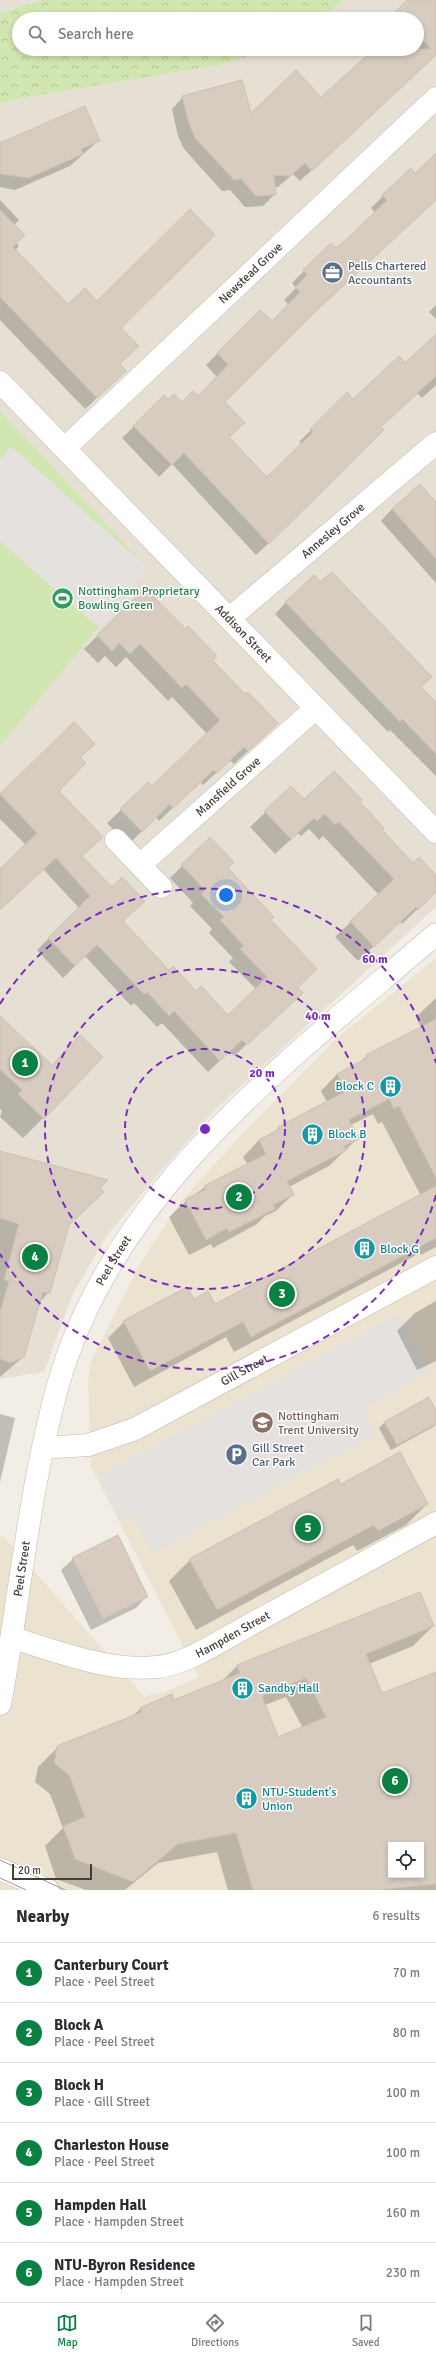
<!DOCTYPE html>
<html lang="en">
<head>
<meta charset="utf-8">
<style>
	:root { --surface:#fff; --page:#f2f2f3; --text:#2b2b33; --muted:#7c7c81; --line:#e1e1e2; --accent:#0b8043 }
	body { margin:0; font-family:Signika,sans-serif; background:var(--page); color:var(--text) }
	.controls { position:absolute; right:12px; bottom:12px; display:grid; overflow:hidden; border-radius:0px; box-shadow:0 2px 6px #0003 }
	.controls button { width:36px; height:36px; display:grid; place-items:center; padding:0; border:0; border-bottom:1px solid var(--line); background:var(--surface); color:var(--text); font:20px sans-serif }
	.scale { position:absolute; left:12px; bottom:10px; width:80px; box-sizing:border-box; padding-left:4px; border:2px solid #453e36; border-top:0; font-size:11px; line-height:14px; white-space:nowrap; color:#453e36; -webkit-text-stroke:3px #fff; paint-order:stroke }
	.you { position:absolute; left:226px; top:895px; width:14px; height:14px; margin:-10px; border:3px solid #fff; border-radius:50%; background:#1a73e8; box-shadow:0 0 0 6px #1a73e833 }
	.badge { display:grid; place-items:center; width:26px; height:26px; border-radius:50%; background:var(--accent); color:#fff; font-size:13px; font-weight:700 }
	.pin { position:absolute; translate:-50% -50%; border:2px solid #fff; box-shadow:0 1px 4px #0006 }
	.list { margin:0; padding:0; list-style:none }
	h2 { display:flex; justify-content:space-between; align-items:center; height:52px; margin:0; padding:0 16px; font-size:17px }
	h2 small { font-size:13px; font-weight:400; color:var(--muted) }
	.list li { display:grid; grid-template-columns:26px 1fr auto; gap:12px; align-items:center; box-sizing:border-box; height:60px; padding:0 16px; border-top:1px solid var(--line) }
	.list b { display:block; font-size:15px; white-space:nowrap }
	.list p { margin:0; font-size:13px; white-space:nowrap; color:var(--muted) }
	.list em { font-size:13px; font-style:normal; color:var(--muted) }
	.icon { flex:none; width:22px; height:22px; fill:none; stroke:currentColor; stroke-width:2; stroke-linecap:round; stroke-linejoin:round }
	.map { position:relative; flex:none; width:436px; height:1890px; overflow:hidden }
	.search { position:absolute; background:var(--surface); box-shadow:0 2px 6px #0003; left:12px; right:12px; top:12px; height:44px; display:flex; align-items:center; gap:10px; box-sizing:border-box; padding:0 14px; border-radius:22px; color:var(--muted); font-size:15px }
	.sheet { height:412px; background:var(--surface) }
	nav { display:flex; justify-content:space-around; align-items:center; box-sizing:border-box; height:56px; border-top:1px solid var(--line); background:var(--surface); font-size:11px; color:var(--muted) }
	nav a { display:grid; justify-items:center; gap:2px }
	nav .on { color:var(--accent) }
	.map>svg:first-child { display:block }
	.residential { fill:#e6e0d4 }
	.education { fill:#ebe2d0; fill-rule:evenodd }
	.park { fill:url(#park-crowns) }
	.pitch { fill:#d1e6b0 }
	.parking { fill:#e4e1de }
	.shadow { fill:#0003; fill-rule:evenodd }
	.building { fill:#d7ccbf; stroke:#cec0af; fill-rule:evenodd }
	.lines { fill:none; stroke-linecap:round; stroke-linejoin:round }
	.minor-casing { stroke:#c1b8ac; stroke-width:23 }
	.minor { stroke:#fff; stroke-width:22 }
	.tram { stroke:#959595; stroke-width:1 }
	.ring { fill:none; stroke:#7b2cbf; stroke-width:2; stroke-dasharray:7 5 }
	.labels { text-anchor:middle; stroke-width:3; stroke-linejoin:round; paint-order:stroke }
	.service-label { font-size:12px; fill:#4e5e75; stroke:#fff; text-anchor:start }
	.street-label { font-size:12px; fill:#453e36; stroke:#fff }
	.leisure-label { font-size:12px; fill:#27864d; stroke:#fff; text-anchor:start }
	.culture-label { font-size:12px; fill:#0d838f; stroke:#fff; text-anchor:start }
	.education-label { font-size:12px; fill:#785e54; stroke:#fff; text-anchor:start }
	.centre { fill:#7b2cbf; stroke:#fff; stroke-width:2 }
	.ring-label { font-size:12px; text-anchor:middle; font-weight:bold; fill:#7b2cbf; stroke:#fff; stroke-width:3; stroke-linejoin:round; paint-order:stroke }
</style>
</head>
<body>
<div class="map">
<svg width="436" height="1890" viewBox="0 0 436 1890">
	<defs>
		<pattern id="park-crowns" width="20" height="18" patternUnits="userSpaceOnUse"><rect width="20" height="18" fill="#d1e6b0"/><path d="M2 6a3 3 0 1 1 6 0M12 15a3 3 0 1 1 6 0" fill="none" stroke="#b5c698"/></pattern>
	</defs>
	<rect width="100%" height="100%" fill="#f2eee6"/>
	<g class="residential">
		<polygon points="0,0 42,0 0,13"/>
		<polygon points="345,0 436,0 436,907 215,1110 162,1170 106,1237 73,1294 44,1372 0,1379 0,746 148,568 0,411 0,104 21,98 220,65 272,49 417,49 417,19 319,19"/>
	</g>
	<path class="education" d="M436 958V1890H0V1536L4 1537 145 1697 170 1690 199 1677 91 1467 88 1380 91 1361 140 1264 182 1200 245 1131 336 1039ZM391 1845H421V1875H391Z"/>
	<polygon class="park" points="42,0 345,0 319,19 19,19 19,49 272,49 220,65 21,98 0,104 0,13"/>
	<polygon class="pitch" points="0,411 148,568 0,746"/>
	<g class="parking">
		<polygon points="11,446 148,568 99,628 0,541 0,459"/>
		<polygon points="399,1314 430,1372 363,1409 376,1434 153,1554 132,1515 121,1521 97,1476"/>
	</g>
	<g class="shadow">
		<polygon points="409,0 436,0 436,54 300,181 293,174 278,187 274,187 275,194 263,206 245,207 230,190 222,191 184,149 178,136 172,109 183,97 250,115 321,98 375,49 417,49 417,19 389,19"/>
		<polygon points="99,140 70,166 15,190 0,187 0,144"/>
		<polygon points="436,154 436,198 302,324 224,402 228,438 267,478 302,445 299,442 347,394 353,400 405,364 436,335 436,385 422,398 417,393 380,427 320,494 256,555 172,464 159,477 122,438 164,397 168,401 182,403 198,397 217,377 206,365 260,311 272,323 289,305 284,300 296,288 292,283 331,244 336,249 376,213 371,208 410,169 415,174"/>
		<polygon points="0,200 19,220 14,225 16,243 19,246 15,251 68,306 97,302 120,328 118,364 113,383 85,409 0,320"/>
		<polygon points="436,305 436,319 429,312"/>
		<polygon points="436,503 436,583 381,521 392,509"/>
		<polygon points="145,589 211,661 263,737 234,764 230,760 203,785 200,782 159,821 156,817 128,845 107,823 121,810 152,788 207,734 172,697 168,701 126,657 116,667 105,656 98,663 84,649"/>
		<polygon points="286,602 420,687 436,707 436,776 390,730 388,732 275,614"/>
		<polygon points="74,723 79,758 58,791 81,856 122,922 169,972 228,1016 256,989 229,962 233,958 209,933 212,929 190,906 193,903 170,878 210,839 226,868 270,920 297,987 290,1004 234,1056 230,1051 208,1072 162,1023 157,1027 134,1003 131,1006 85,956 63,978 37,950 79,908 43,869 0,909 0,870 26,845 0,819 0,796"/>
		<polygon points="291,788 304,801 359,802 380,830 413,864 436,876 436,891 402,924 400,922 358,961 335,937 379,895 323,836 319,840 309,829 301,836 298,833 275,854 250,827"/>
		<polygon points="436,998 436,1247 421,1255 420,1253 234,1352 226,1337 134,1387 108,1338 124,1322 193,1300 214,1305 421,1196 382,1122 378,1124 373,1114 351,1125 358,1138 329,1166 289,1187 293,1194 276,1211 265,1216 257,1224 213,1248 211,1244 189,1255 169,1217 186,1201 205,1187 248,1165 243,1157 259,1140 272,1134 278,1128 327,1102 321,1091 337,1074 360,1062 367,1056 421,1028 416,1017"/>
		<polygon points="0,1017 43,1118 23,1138 0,1117 2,1111 0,1109"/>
		<polygon points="0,1152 99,1188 103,1192 68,1226 49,1292 39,1303 23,1357 0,1377"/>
		<polygon points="436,1301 436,1361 417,1370 397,1331 415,1313"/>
		<polygon points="436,1412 435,1426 391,1450 379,1428 385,1422"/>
		<polygon points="0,1414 15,1418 0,1482"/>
		<polygon points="340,1485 427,1504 406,1525 357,1551 353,1545 196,1630 169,1581 190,1560"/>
		<polygon points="73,1559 147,1596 136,1608 91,1630 61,1570"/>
		<path d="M419 1594 433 1626 413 1646 369 1664 382 1694 436 1673V1890H228L217 1852 158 1863 125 1890H86L56 1879 45 1846 63 1828 50 1794 35 1782 38 1767 58 1747 132 1717 141 1708 174 1702 221 1682 237 1666ZM286 1697 303 1728 278 1739 265 1705ZM391 1845H421V1875H391Z"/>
	</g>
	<g class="building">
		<polygon points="407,0 436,0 436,55 312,171 305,163 290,176 274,175 276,195 256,196 241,179 234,180 195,138 189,124 182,96 242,80 251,113 296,70 321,97 374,49 431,49 417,34 417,19 403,19 396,11"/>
		<polygon points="85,106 100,141 81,149 83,154 29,178 0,174 0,143"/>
		<polygon points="436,153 436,200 315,312 225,402 245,423 229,437 267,477 313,432 310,429 347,392 353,399 399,356 405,363 436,334 436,376 381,427 384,430 269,544 184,453 172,465 133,426 164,395 168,400 174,394 182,402 193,391 198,396 228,365 217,353 260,310 272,321 300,292 295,287 307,275 303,270 331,243 336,248 350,236 387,200 382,195 411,168 415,173"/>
		<polygon points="190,209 215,235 121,328 139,346 120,364 126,371 97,398 0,297 0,210 25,235 13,247 68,304 85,288 97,301"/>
		<polygon points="420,484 436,502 436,559 392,509"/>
		<polygon points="332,572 432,677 421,687 436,702 436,754 402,719 400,722 285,602 314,575 320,582"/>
		<polygon points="145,588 186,629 188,626 217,656 213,661 245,694 248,692 278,723 248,751 244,747 217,773 214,770 173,808 170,804 142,832 120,809 148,782 152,786 220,720 186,684 182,688 140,644 130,654 119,643 112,651 97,635"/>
		<polygon points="74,722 95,744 80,757 86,763 59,791 103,837 82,856 112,887 122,877 145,901 123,921 169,970 173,966 196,991 201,986 228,1015 267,977 240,949 244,946 220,920 224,917 201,894 205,890 181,865 210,837 234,862 228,868 274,917 271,920 317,969 298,987 303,993 247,1045 242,1040 220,1061 174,1011 169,1016 147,992 144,994 97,945 75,966 48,938 90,896 56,858 0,910 0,869 37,833 0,794"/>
		<polygon points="334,771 362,800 360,802 384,828 382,830 413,863 419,857 436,875 436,892 418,910 416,907 374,947 350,921 394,879 339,822 335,825 325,814 317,821 314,818 291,839 264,811 291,786 304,799"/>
		<polygon points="0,1016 52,1065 80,1035 103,1057 44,1119 18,1094 22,1090 0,1069"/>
		<polygon points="436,1019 436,1178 399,1106 394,1109 389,1099 349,1120 359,1139 344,1146 347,1150 287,1181 294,1195 273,1205 275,1209 229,1232 227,1228 206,1240 185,1200 206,1189 204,1186 266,1154 259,1140 279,1129 278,1127 346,1091 337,1074 367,1058 366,1055"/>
		<polygon points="0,1151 108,1180 100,1188 104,1192 69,1225 50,1293 43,1292 24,1357 11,1363 0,1359 0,1312 9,1281 4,1280 19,1224 0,1218"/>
		<polygon points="436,1186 436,1238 251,1337 243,1322 150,1371 123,1321 187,1287 194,1299 208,1291 215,1304"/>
		<polygon points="429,1397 436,1410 436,1424 397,1445 384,1422"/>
		<polygon points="400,1452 428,1504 378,1531 374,1525 217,1610 189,1559 338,1479 341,1484"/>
		<polygon points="118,1535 148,1597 103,1619 72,1558"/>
		<path d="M420 1592 434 1626 366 1654 382 1693 436 1672V1884L377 1890H253L236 1833 178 1844 133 1882 75 1859 63 1826 85 1817 69 1775 54 1763 57 1746 142 1712 140 1708 172 1694 174 1700 240 1673 237 1665ZM306 1678 326 1717 278 1737 262 1696ZM391 1845H421V1875H391Z"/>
	</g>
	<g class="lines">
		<defs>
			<g id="minor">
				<path id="s1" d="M0 382 436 832"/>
				<path id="s2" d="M65 448 436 98"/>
				<path id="s3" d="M230 618 436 443"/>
				<polyline points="116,840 161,887"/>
				<path id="s4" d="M140 865 316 708"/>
				<path id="s5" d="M43 1448 88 1445 135 1429 436 1267"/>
				<path id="s6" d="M13 1638C59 1652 108 1672 157 1667 188 1664 225 1638 253 1623 314 1590 375 1557 436 1523"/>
				<path id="s7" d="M0 1704C20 1598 29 1489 58 1385 114 1188 289 1061 436 934"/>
				<polyline points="0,1869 48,1890"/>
			</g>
		</defs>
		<use href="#minor" class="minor-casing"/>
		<use href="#minor" class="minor"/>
		<g class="tram">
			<polyline points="0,1860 65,1890"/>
			<polyline points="0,1878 26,1890"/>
		</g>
	</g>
	<g class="ring">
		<circle cx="205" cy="1129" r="80"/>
		<circle cx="205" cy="1129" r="160"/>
		<path d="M436 1195A240 240 0 0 1 0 1254M0 1004A240 240 0 0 1 436 1063"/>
	</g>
	<defs>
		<symbol id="office-disc" viewBox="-11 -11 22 22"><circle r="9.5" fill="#5c6f8a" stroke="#fff"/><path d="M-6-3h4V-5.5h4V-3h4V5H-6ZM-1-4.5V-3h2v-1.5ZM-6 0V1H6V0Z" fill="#fff"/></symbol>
		<symbol id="stadium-disc" viewBox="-11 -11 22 22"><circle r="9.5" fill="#2e9e5b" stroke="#fff"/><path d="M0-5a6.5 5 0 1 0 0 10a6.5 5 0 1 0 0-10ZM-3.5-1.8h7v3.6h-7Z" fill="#fff"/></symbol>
		<symbol id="building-disc" viewBox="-11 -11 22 22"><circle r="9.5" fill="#0f9aa8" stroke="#fff"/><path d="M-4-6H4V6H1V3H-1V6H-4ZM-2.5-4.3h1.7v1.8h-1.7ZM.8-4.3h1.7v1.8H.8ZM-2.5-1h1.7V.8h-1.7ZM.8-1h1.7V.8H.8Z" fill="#fff"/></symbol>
		<symbol id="university-disc" viewBox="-11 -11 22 22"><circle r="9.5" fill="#8d6e63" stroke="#fff"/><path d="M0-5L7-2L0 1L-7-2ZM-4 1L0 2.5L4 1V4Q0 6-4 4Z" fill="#fff"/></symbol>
		<symbol id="parking-disc" viewBox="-11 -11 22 22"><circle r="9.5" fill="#5c6f8a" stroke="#fff"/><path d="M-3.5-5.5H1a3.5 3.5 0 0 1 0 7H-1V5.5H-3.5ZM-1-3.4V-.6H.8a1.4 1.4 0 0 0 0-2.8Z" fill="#fff"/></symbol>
	</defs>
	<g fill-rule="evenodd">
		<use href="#office-disc" x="320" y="260" width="25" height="25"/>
		<use href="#stadium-disc" x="50" y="586" width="25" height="25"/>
		<use href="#building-disc" x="378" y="1074" width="25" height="25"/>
		<use href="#building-disc" x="300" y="1122" width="25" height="25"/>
		<use href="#building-disc" x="352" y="1236" width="25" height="25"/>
		<use href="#university-disc" x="250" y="1410" width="25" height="25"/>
		<use href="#parking-disc" x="224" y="1442" width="25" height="25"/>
		<use href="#building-disc" x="230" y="1676" width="25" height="25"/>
		<use href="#building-disc" x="234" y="1786" width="25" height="25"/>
	</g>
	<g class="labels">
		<g class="service-label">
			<text x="348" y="270">Pells Chartered<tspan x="348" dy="14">Accountants</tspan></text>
			<text x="252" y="1452">Gill Street<tspan x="252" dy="14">Car Park</tspan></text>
		</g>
		<g class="street-label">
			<text dy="4" stroke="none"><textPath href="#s2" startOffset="255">Newstead Grove</textPath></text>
			<text dy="4" stroke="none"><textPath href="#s3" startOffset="135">Annesley Grove</textPath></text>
			<text dy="4" stroke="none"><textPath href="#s1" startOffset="350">Addison Street</textPath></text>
			<text dy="4" stroke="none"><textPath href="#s4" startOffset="118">Mansfield Grove</textPath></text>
			<text dy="4" stroke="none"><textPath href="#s7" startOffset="461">Peel Street</textPath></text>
			<text dy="4" stroke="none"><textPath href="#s5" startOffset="219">Gill Street</textPath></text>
			<text dy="4" stroke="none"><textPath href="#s7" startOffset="137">Peel Street</textPath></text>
			<text dy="4" stroke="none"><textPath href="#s6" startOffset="231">Hampden Street</textPath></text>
		</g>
		<g class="leisure-label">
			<text x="78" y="595">Nottingham Proprietary<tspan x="78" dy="14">Bowling Green</tspan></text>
		</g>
		<g class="culture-label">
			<text x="374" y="1090" text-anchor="end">Block C</text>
			<text x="328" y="1138">Block B</text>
			<text x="380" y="1253">Block G</text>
			<text x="258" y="1692">Sandby Hall</text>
			<text x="262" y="1796">NTU-Student's<tspan x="262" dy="14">Union</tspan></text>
		</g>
		<g class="education-label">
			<text x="278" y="1420">Nottingham<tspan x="278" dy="14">Trent University</tspan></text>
		</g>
	</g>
	<circle cx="205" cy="1129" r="6" class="centre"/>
	<g class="ring-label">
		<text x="375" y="963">60 m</text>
		<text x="318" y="1020">40 m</text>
		<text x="262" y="1077">20 m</text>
	</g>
</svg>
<div class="controls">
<button><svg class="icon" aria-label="locate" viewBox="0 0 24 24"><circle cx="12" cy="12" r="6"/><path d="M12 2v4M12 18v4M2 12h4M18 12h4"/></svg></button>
</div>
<div class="scale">20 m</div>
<div class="you"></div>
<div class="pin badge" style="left:25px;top:1063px">1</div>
<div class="pin badge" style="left:239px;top:1197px">2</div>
<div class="pin badge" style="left:282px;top:1294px">3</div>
<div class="pin badge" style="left:35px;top:1257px">4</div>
<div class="pin badge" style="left:308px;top:1528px">5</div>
<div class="pin badge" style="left:395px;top:1781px">6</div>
<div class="search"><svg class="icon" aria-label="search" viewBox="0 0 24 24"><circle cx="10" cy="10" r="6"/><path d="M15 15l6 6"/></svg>Search here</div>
</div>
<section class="sheet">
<h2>Nearby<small>6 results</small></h2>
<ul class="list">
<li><span class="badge">1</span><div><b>Canterbury Court</b><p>Place · Peel Street</p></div><em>70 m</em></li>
<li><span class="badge">2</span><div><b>Block A</b><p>Place · Peel Street</p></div><em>80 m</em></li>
<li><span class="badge">3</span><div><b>Block H</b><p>Place · Gill Street</p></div><em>100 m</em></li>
<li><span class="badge">4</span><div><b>Charleston House</b><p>Place · Peel Street</p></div><em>100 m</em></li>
<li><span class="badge">5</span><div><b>Hampden Hall</b><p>Place · Hampden Street</p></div><em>160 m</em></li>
<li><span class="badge">6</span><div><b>NTU-Byron Residence</b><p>Place · Hampden Street</p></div><em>230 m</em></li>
</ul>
</section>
<nav>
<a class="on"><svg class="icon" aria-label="map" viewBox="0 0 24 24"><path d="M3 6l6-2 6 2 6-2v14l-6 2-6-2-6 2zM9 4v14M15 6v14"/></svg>Map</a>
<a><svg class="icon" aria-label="directions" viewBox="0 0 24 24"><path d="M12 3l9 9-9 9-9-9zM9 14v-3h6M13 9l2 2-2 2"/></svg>Directions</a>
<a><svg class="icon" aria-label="saved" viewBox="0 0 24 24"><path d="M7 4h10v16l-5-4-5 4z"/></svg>Saved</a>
</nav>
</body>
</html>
